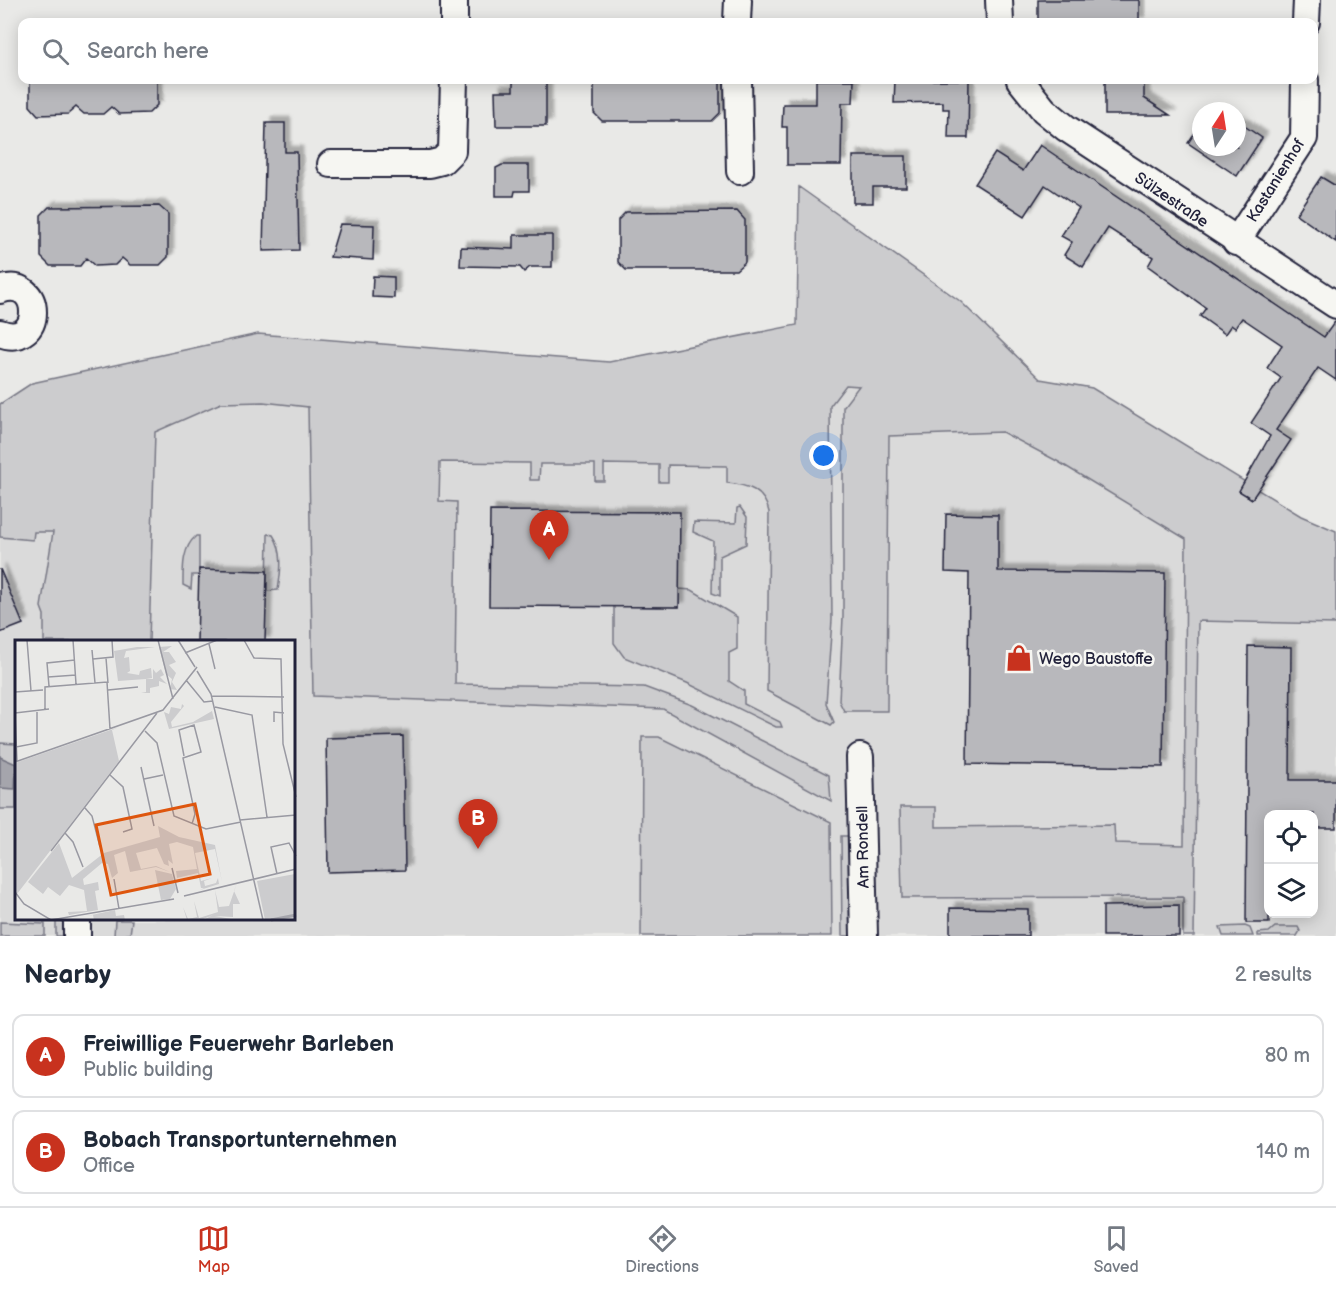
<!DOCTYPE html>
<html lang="en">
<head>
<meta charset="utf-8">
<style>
	:root { --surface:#fff; --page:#f2f2f3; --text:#1f2937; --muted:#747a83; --line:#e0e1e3; --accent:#c8321e }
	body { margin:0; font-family:"Balsamiq Sans",sans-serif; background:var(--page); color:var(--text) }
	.controls { position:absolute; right:18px; bottom:18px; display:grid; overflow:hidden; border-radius:12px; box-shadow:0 3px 15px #0003 }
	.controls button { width:54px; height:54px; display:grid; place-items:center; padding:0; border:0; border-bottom:2px solid var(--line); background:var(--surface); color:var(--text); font:30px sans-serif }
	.compass { position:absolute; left:1192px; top:102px; width:54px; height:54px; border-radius:50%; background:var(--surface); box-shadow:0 3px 15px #0003; rotate:12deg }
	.you { position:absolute; left:824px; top:456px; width:21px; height:21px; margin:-15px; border:4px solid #fff; border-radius:50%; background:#1a73e8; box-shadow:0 0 0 9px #1a73e833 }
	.badge { display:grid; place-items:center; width:39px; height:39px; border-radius:50%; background:var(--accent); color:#fff; font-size:20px; font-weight:700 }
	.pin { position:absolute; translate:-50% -50px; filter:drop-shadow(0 2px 3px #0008) }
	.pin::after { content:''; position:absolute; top:32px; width:21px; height:18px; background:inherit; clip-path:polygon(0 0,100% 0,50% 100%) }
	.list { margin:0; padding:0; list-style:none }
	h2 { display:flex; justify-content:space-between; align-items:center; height:78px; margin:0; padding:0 24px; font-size:26px }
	h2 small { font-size:20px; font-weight:400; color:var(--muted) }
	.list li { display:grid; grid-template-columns:39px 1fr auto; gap:18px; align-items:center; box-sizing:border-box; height:84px; margin:0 12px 12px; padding:0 12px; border:2px solid var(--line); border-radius:12px }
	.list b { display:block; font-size:22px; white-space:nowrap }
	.list p { margin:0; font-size:20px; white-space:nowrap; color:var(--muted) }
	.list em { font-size:20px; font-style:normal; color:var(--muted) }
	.icon { flex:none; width:33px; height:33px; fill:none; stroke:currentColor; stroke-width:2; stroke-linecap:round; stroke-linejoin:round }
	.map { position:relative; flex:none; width:1336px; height:936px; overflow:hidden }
	.search { position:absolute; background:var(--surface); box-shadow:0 3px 15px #0003; left:18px; right:18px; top:18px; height:66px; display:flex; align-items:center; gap:15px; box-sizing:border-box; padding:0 21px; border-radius:12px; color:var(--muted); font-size:22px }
	.sheet { height:270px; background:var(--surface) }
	nav { display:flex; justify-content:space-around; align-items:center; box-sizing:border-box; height:84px; border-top:2px solid var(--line); background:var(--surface); font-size:16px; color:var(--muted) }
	nav a { display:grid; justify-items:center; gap:3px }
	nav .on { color:var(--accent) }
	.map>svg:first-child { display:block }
	.built { fill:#dadada; fill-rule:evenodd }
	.green { fill:#ccccce; stroke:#777784; stroke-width:1.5 }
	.water { fill:#a5a5ac; stroke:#71717f; stroke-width:1.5 }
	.building { fill:#b8b8bc; stroke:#22223b; stroke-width:1.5; filter:url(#shadow) }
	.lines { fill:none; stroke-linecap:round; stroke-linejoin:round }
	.minor-casing { stroke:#22223b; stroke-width:30 }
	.minor { stroke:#f6f6f2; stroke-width:26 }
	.labels { text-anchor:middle; stroke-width:5; stroke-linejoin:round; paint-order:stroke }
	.street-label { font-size:16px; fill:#22223b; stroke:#f6f6f2 }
	.poi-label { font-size:16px; fill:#22223b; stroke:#f6f6f2; text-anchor:start }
	.inset-river { fill:none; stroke:#a5a5ac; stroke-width:3 }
	.inset-road { fill:none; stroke:#9999a2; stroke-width:1.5 }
	.view { fill:#de560e; fill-opacity:0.15; stroke:#de560e; stroke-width:3 }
	.inset-edge { fill:none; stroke:#22223b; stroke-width:3 }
</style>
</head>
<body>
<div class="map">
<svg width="1336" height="936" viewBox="0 0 1336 936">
	<defs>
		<filter id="shadow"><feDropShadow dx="5.5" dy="-5.5" stdDeviation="1.5" flood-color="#0004"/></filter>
	</defs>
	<rect width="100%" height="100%" fill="#e9e9e7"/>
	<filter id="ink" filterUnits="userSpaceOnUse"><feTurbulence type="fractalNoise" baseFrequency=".0167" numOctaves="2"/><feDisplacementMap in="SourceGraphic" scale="12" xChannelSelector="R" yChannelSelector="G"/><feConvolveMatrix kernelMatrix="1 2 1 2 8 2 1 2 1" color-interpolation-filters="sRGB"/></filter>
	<g filter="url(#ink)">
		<path class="built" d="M846 384 969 393 1336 531V936H0V493L155 432 221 403 263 402 308 407ZM16 642H294V920H16ZM1268 814H1314V914H1268Z"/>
		<g class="green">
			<path d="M799 187 960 301 1040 379 1092 388 1301 516 1336 531V624L1198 621 1194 936H1183V897L902 898 900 807H936V827L1114 825 1115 843 1184 845 1186 539 1057 461 1002 432 889 436 887 711H844L839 701 843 617V407L859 386 846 385 830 406 832 620 826 703 834 722 831 725 767 691 769 512C764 490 748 485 727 483V466L668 465V482H659V465L604 464V481H595V464H540L539 480H530V463L440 462 439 501 457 502 455 684 644 687 692 705 829 775 831 801 663 709 313 696 308 407 263 402 221 403 155 432 149 642H44V615L41 607 53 532H34L33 540 0 537V404L32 383 258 334 609 362 797 325Z"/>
			<polygon points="740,507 747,517 746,544 720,556 720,596 712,593 713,541 693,532 694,522 736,523 737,508"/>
			<path d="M268 534 273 535C284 551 281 572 278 590L267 591Z"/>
			<path d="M196 536H199V575H192L191 589 183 585C183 568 182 548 196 536Z"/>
			<polygon points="679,589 692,590 737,617 737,649 729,653 729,681 744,691 744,704 780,722 782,727 776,727 687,683 624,657 614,643 614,606 679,607"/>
			<polygon points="642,737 659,737 831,822 832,936 641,936"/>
			<polygon points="0,743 16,744 16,809 0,809"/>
			<polygon points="841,836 851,836 852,936 842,936"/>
			<polygon points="56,920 66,920 65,936 56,936"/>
			<polygon points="115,920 132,920 130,934 114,936"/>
			<polygon points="0,922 45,924 45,936 0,936"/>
			<polygon points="1245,926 1250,928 1253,936 1223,936 1220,927"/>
			<polygon points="1275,927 1298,927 1300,931 1297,936 1258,936 1258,933 1269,932"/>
		</g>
		<polygon class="water" points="0,757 16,764 15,789 0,788"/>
		<g class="building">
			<rect x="1038" y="0" width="101" height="22"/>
			<polygon points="30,80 157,80 157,105 149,113 119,114 111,107 103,114 84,114 76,107 68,114 38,115 30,106"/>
			<polygon points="513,80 546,80 546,126 496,126 495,91 513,91"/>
			<polygon points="594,80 720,80 720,113 712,121 602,121 594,113"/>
			<polygon points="816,80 854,80 853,103 842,103 841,165 787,165 787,127 782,127 783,104 816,104"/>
			<polygon points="895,80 969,80 968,138 948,138 949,109 943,109 943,102 894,103"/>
			<polygon points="1105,80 1144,80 1144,98 1170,115 1105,115"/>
			<polygon points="1237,121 1262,138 1237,176 1188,143 1201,123 1201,147 1237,147"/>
			<polygon points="266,123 285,123 285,152 297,152 299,250 263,251"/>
			<polygon points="1040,145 1324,337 1336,320 1336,380 1318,368 1276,430 1291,440 1252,499 1239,491 1270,436 1251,423 1281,378 1267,368 1282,345 1242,318 1235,328 1231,325 1225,334 1200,316 1206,308 1148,266 1153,257 1108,228 1083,267 1064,255 1072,242 1061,236 1079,208 1045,185 1025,216 975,184 995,153 1023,171"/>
			<polygon points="853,156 906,156 906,187 873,187 873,203 853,203"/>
			<polygon points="502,165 529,165 529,191 515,191 514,196 496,196 496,168"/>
			<polygon points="1321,177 1336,186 1336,242 1296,214"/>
			<polygon points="159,206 168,214 168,257 160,265 130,265 122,258 115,265 95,266 86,258 80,266 50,266 41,257 41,215 49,207"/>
			<polygon points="737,211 745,220 745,262 736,270 626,270 618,262 618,220 626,212"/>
			<polygon points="340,224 374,225 373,260 330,257"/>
			<polygon points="514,235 552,235 552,267 530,267 524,272 520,267 460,266 461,247 514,249"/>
			<polygon points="373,276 394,277 394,298 372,297"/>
			<polygon points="490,511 680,512 679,607 489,606"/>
			<polygon points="946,514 998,515 998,571 1165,573 1163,767 967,764 969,573 945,572"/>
			<polygon points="0,569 23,624 0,633"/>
			<polygon points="199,569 267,571 265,642 197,642"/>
			<polygon points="1248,646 1291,647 1290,780 1336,780 1336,828 1314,828 1314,814 1269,814 1269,923 1246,923"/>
			<polygon points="403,736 405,870 328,872 326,738"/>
			<polygon points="1179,905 1179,936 1103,936 1103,906"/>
			<polygon points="950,908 1028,909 1028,936 950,936"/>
		</g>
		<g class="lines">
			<defs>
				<g id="minor">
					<polyline points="999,0 1000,22"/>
					<polyline points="454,22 454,0"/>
					<polyline points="737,22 738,0"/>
					<polyline points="1306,22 1307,0"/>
					<polyline points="738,80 740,171"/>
					<polyline points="1020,80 1044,110 1066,128 1336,305"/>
					<polyline points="331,164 430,164 442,161 452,151 454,80"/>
					<polyline points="1236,242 1304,138 1305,80"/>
					<path d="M0 290C44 274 44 350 0 333"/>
					<polyline points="860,757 864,936"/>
					<polyline points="77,936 77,920"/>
				</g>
			</defs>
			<use href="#minor" class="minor-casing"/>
			<use href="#minor" class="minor"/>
		</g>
	</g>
	<defs>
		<symbol id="shop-bare" viewBox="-9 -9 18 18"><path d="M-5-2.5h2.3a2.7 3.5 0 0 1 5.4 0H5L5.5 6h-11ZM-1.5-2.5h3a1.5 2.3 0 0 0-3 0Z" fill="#c8321e" stroke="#f6f6f2" stroke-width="2.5" paint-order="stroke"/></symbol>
	</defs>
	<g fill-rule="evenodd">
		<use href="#shop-bare" x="1000" y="639" width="38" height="38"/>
	</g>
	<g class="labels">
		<g class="street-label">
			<text transform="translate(1275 180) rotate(-58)" y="6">Kastanienhof</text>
			<text transform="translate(1172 199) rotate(34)" y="6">Sülzestraße</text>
			<text transform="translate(862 847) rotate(-91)" y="6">Am Rondell</text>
		</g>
		<g class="poi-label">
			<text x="1039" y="664">Wego Baustoffe</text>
		</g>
	</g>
	<g transform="translate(15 640)">
		<rect width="280" height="280" fill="#e9e9e7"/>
		<path d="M157 6 148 12H154L161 22 154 25 161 33 157 42 162 50 155 49 157 39 151 34 144 7ZM122 7H140L111 11 109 18 114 17 115 31 112 33 124 35 125 31 136 28 137 38 131 39H138V29L141 33 146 29 149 35 145 37 152 44 144 41V46L135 48V53H126L131 52V39L103 41 99 11ZM167 64 169 66 156 82 157 87 178 82 197 71 199 79 154 89 149 72 154 74 156 67 166 69ZM104 87 97 90 104 121 2 254 0 123ZM143 186 164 197 200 205 207 242 200 209 180 213 186 241 197 238 189 241 190 246 201 243 203 238 204 244 185 250 189 248H186L183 233 162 238 161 231 182 229 178 207 162 202 154 204 158 224 153 220 154 226 149 224 142 208 121 213 126 229 141 226 155 232 141 227 115 232 110 211 99 215 103 233 97 238 93 224 87 223 68 239 69 245 83 242 84 250 80 251 83 270 54 275 53 272 72 271 69 250 54 245 45 256 33 247 28 254 13 242 44 203 57 238 89 213 145 197ZM140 230 157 234 161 249 155 259 146 260ZM280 234V280H250L242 241ZM222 243 219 251 225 264H218V277L200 276 216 279 246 280H188L198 275 186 280H172L168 267 173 279 182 277 179 261 184 278 203 272 200 250 204 267 214 266ZM100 270 101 276 109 275 110 280H79L78 275 72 276Z" fill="#ccccce"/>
		<path class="inset-river" d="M256 280 281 275"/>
		<path class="inset-road" d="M12 0 16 51M58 0 61 44M143 0 158 59M163 0 180 27M229 0 239 18 266 19 268 104 281 157M194 4 200 29M77 10 80 43M170 13 202 0M91 18 93 43M78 19 98 17 97 0M182 31 196 54 248 280M33 37 61 35M171 40 189 62 198 61M34 46 32 23 60 20M93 50 123 47M0 52 28 50M197 56 269 57M200 67 237 75 252 177M30 70V47L92 42 95 89M0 73 2 121M0 73 34 69M259 82V72L269 73M130 91 142 103 159 176 191 189 226 182M1 107 22 103V70M169 116 164 90 179 85 186 112 168 118 180 174 177 184M0 122 148 70 182 27 179 31M126 127 139 186M95 135 108 147 117 189 108 192M129 139 148 135M70 168 77 176 85 207M225 180 281 175M50 193 58 202 68 227M36 211 142 73M157 228 163 253M262 234 256 207 274 203 281 216M99 239 104 269M0 252 9 264 36 280 159 259M169 256 281 229"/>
		<path class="view" d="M180 164 195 234 96 255 81 185Z"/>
		<rect width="280" height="280" class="inset-edge"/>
	</g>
</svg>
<div class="controls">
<button><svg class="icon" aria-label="locate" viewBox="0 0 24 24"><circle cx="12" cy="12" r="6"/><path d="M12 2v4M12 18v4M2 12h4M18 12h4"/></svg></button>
<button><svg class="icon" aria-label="layers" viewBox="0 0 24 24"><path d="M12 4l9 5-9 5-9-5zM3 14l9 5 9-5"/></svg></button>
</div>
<svg class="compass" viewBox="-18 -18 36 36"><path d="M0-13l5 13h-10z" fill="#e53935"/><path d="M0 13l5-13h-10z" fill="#747a83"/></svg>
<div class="you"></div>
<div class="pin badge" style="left:549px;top:560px">A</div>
<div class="pin badge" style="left:478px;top:849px">B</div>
<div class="search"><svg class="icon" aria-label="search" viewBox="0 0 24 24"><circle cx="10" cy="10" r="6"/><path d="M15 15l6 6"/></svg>Search here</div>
</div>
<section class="sheet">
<h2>Nearby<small>2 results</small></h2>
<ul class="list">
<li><span class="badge">A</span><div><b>Freiwillige Feuerwehr Barleben</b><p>Public building</p></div><em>80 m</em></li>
<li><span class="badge">B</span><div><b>Bobach Transportunternehmen</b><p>Office</p></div><em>140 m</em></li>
</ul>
</section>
<nav>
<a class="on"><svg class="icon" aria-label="map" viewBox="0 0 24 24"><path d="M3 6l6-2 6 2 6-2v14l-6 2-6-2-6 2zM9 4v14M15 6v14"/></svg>Map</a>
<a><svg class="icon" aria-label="directions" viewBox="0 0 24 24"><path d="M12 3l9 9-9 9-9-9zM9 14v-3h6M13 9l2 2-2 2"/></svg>Directions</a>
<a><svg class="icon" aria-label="saved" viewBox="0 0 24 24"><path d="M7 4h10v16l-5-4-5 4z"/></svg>Saved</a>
</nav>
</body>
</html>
